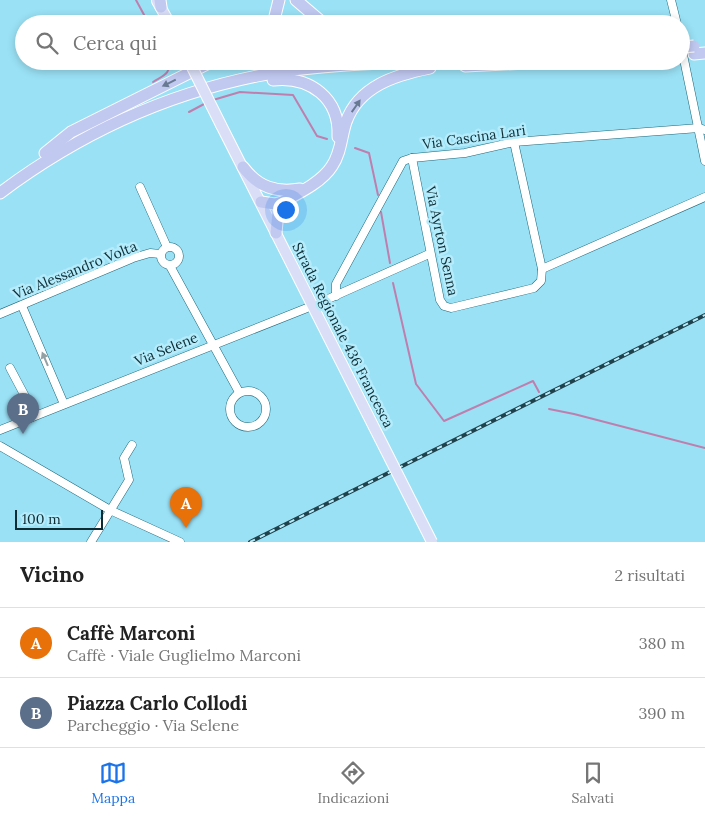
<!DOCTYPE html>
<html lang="it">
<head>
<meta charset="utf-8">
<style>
	:root { --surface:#fff; --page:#f6f6f6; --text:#222; --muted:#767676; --line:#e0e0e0; --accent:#1a73e8 }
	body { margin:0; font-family:Lora,serif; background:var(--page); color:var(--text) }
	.scale { position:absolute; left:15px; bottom:12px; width:88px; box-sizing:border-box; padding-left:5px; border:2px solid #0e2c34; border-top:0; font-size:14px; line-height:18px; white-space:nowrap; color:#0e2c34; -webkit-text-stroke:4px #b4ecfc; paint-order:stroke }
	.you { position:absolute; left:285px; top:209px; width:18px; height:18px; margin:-12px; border:4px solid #fff; border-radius:50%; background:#1a73e8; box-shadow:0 0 0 8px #1a73e833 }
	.badge { display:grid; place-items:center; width:32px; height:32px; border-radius:50%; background:var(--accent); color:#fff; font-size:16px; font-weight:700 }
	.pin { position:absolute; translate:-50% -41px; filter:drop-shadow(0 1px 2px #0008) }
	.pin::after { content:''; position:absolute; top:26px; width:18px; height:15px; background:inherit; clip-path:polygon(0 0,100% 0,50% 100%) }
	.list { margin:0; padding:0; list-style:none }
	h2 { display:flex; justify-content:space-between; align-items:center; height:65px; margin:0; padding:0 20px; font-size:21px }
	h2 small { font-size:16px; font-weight:400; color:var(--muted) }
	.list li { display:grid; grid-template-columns:32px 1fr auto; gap:15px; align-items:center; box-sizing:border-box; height:70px; padding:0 20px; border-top:1px solid var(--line) }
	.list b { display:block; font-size:19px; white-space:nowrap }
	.list p { margin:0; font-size:16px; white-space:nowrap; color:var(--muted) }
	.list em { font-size:16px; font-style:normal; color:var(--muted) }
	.icon { flex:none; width:28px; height:28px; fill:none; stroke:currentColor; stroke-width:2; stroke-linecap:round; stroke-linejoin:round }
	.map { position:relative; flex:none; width:705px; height:542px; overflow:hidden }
	.search { position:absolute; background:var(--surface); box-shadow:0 2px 8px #0003; left:15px; right:15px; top:15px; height:55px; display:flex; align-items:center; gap:12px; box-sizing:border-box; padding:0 18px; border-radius:28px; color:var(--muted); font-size:19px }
	.sheet { height:205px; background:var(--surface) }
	nav { display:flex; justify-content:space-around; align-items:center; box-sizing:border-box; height:70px; border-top:1px solid var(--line); background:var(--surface); font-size:14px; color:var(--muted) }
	nav a { display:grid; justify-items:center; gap:2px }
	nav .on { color:var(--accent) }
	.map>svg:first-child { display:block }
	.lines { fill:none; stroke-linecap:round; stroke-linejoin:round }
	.stream { stroke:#bf7fae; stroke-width:2 }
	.minor-casing { stroke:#1d697b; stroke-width:9 }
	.major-casing { stroke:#fff; stroke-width:12 }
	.highway-casing { stroke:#fff; stroke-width:13 }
	.minor { stroke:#fff; stroke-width:8 }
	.major { stroke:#dadff7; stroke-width:10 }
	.highway { stroke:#c2c9f1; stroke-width:11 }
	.rail-casing { stroke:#1f424c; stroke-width:4 }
	.rail { stroke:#b4ecfc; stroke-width:2; stroke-dasharray:5.5; stroke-linecap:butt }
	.major-bridge-casing { stroke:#fff; stroke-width:12; stroke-linecap:butt }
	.highway-bridge-casing { stroke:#fff; stroke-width:13; stroke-linecap:butt }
	.major-bridge { stroke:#dadff7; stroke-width:10 }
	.highway-bridge { stroke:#c2c9f1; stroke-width:11 }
	.oneway { fill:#687a92 }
	.oneway2 { fill:#93a0a4 }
	.labels { text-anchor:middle; stroke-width:5; stroke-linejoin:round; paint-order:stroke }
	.street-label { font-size:14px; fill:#0e2c34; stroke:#b4ecfc }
</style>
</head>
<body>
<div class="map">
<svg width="705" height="542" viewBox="0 0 705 542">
	<rect width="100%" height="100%" fill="#9ae1f5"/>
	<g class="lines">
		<g class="stream">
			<polyline points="136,0 149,24"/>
			<path d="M153 82C162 76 172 74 168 61"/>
			<polyline points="213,100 240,92 293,95 317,136 327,139"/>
			<polyline points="189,112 206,103"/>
			<polyline points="355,148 369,153 378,195"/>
			<polyline points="381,212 390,263"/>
			<polyline points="393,283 416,384 444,421 533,381 539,392"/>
			<polyline points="549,409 574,414 705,448"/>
		</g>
		<defs>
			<g id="minor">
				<polyline points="671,0 677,24"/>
				<polyline points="681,45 705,161"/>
				<polyline points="412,158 440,300 444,306 451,308 534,288 541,281 542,269 514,142"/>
				<polyline points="140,187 167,247"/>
				<circle cx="170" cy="256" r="9"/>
				<polyline points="170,266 239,392"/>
				<polyline points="542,269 705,197"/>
				<polyline points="336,296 336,284 403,161 412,158 465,153 514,142 699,128 705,130"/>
				<polyline points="319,303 429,254"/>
				<polyline points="22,306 64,404"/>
				<polyline points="0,314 133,258 150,253 160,254"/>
				<polyline points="10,368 35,415"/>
				<circle cx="248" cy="409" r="18"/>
				<polyline points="0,430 307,308"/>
				<polyline points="0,446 110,510 180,542"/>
				<polyline points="91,542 129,480 124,458 132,445"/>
			</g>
			<g id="major">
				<polyline points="157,1 170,24"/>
				<polyline points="221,125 294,269"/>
			</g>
			<g id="highway">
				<polyline points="160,0 161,7"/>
				<polyline points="296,0 324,24"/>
				<polyline points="273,24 279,0"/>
				<polyline points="694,54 705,53"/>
				<polyline points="465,66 566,61"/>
				<path d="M273 80C310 76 340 98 338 137"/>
				<polyline points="45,153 71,132 213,61"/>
				<path d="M243 167C258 187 276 193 300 189"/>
				<path d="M0 193C76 136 163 95 257 76 327 62 401 63 472 61"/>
				<path d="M261 202 275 204 282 202C299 193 322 182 332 166 341 153 341 137 346 122 359 86 395 75 430 68"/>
				<polyline points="276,233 278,212 287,200"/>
			</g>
		</defs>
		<use href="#minor" class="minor-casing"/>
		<use href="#major" class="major-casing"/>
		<use href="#highway" class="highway-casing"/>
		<use href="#minor" class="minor"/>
		<use href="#major" class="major"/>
		<use href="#highway" class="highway"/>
		<defs>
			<polyline id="rail" points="250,542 705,315"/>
		</defs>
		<use href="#rail" class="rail-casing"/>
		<use href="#rail" class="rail"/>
		<defs>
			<g id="major-bridge">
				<polyline points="189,61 221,125"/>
				<polyline points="294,269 432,542"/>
			</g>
			<polyline id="highway-bridge" points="681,47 694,46"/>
		</defs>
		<use href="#major-bridge" class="major-bridge-casing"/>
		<use href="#highway-bridge" class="highway-bridge-casing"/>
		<use href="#major-bridge" class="major-bridge"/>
		<use href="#highway-bridge" class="highway-bridge"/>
	</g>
	<defs><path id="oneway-solid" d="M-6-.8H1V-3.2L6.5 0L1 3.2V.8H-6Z" transform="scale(1.25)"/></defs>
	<g class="oneway">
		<use href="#oneway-solid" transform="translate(169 83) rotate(154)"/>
		<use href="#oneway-solid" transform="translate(356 106) rotate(-55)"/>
	</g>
	<use class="oneway2" href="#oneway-solid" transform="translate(45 359) rotate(-113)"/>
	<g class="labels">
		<g class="street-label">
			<text transform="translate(474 137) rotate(-8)" y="5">Via Cascina Lari</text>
			<text transform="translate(442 241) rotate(78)" y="5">Via Ayrton Senna</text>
			<text transform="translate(75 270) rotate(-22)" y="5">Via Alessandro Volta</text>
			<text transform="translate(343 335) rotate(63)" y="5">Strada Regionale 436 Francesca</text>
			<text transform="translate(166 349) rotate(-22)" y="5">Via Selene</text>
		</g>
	</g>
</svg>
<div class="scale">100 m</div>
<div class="you"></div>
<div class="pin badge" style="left:186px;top:528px;background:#e8710a">A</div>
<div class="pin badge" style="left:23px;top:434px;background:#5c6f8a">B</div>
<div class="search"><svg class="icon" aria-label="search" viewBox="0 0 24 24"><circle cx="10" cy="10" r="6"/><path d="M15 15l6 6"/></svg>Cerca qui</div>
</div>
<section class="sheet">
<h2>Vicino<small>2 risultati</small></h2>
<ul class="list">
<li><span class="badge" style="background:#e8710a">A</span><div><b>Caffè Marconi</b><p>Caffè · Viale Guglielmo Marconi</p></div><em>380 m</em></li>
<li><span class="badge" style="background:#5c6f8a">B</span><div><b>Piazza Carlo Collodi</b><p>Parcheggio · Via Selene</p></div><em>390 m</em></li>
</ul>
</section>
<nav>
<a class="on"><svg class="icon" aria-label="map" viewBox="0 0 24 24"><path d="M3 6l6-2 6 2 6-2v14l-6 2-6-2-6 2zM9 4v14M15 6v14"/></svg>Mappa</a>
<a><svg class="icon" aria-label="directions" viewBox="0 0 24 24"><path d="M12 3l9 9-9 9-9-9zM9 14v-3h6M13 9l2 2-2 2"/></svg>Indicazioni</a>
<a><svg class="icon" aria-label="saved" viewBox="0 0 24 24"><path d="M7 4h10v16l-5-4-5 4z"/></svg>Salvati</a>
</nav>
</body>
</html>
